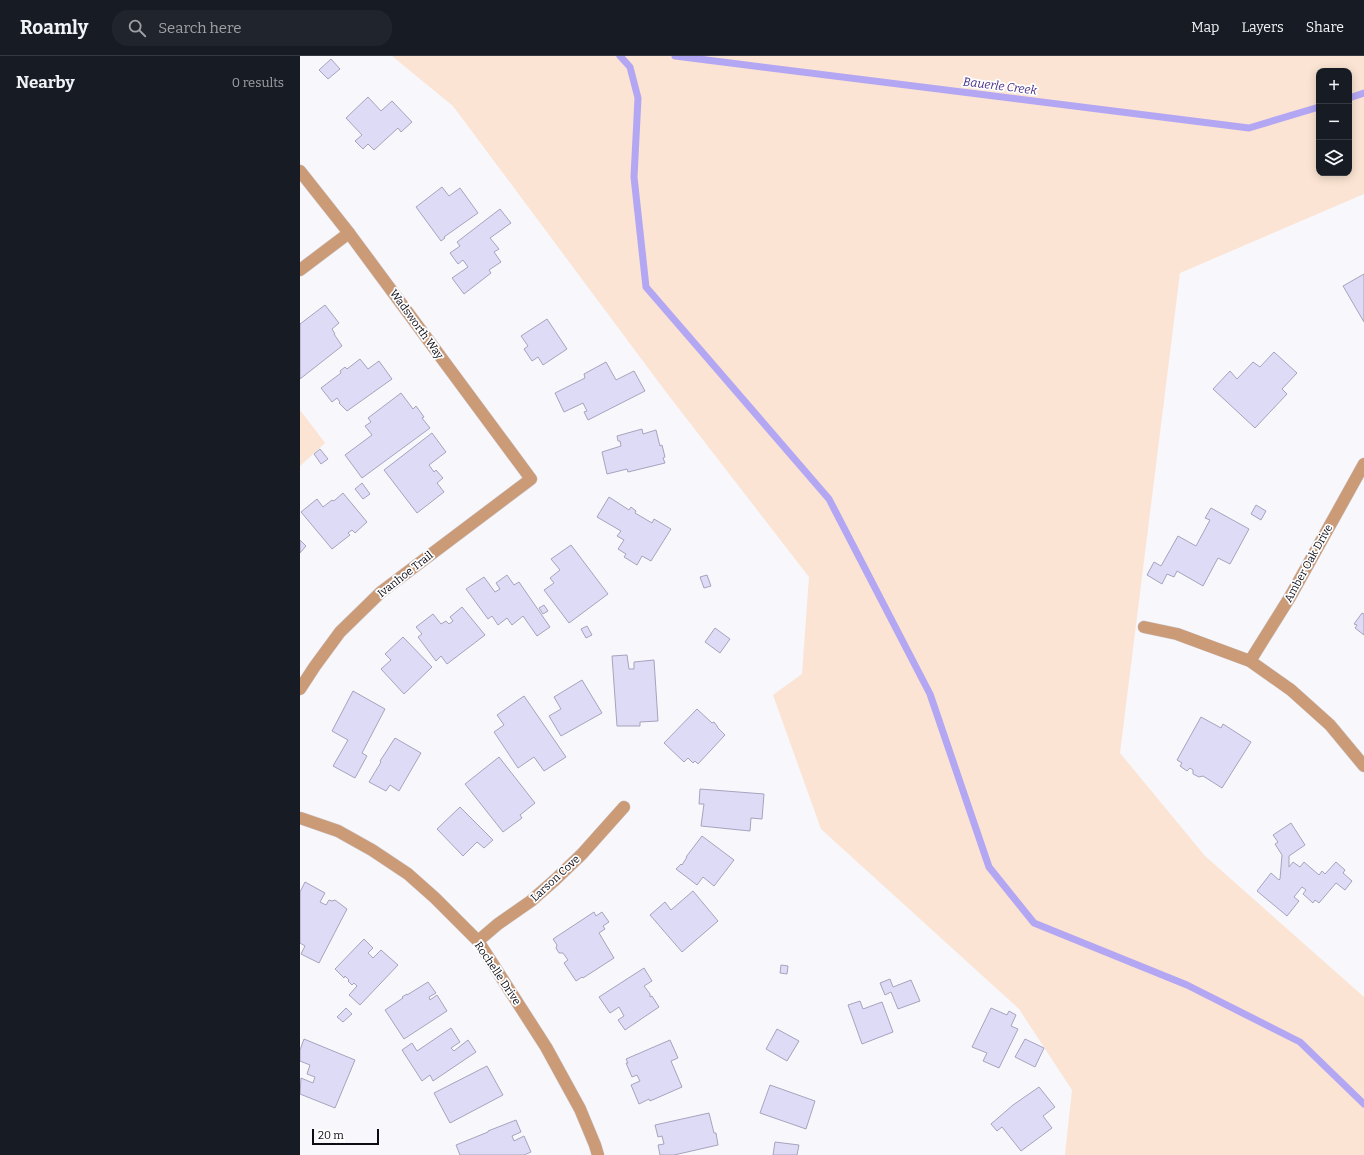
<!DOCTYPE html>
<html lang="en">
<head>
<meta charset="utf-8">
<style>
	:root { --surface:#171b24; --page:#20242c; --text:#f1f3f6; --muted:#9ea1a6; --line:#363941 }
	body { margin:0; font-family:Bitter,serif; background:var(--page); color:var(--text) }
	.controls { position:absolute; right:12px; top:12px; display:grid; overflow:hidden; border-radius:8px; box-shadow:0 2px 10px #0003 }
	.controls button { width:36px; height:36px; display:grid; place-items:center; padding:0; border:0; border-bottom:1px solid var(--line); background:var(--surface); color:var(--text); font:20px sans-serif }
	.scale { position:absolute; left:12px; bottom:10px; width:67px; box-sizing:border-box; padding-left:4px; border:2px solid #0d0b14; border-top:0; font-size:11px; line-height:14px; white-space:nowrap; color:#0d0b14; -webkit-text-stroke:3px #fff; paint-order:stroke }
	.list { margin:0; padding:0; list-style:none }
	h2 { display:flex; justify-content:space-between; align-items:center; height:52px; margin:0; padding:0 16px; font-size:17px }
	h2 small { font-size:13px; font-weight:400; color:var(--muted) }
	.icon { flex:none; width:22px; height:22px; fill:none; stroke:currentColor; stroke-width:2; stroke-linecap:round; stroke-linejoin:round }
	.map { position:relative; flex:none; width:1064px; height:1099px; overflow:hidden }
	header { display:flex; align-items:center; gap:24px; box-sizing:border-box; height:56px; padding:0 20px; background:var(--surface); border-bottom:1px solid var(--line) }
	header strong { font-size:19px }
	nav { display:flex; gap:22px; margin-inline-start:auto; font-size:14px }
	.search { width:280px; height:36px; background:var(--page); display:flex; align-items:center; gap:10px; box-sizing:border-box; padding:0 14px; border-radius:16px; color:var(--muted); font-size:15px }
	main { display:flex }
	aside { flex:1; background:var(--surface) }
	.map>svg:first-child { display:block }
	.green { fill:#fbe4d3; fill-rule:evenodd }
	.lines { fill:none; stroke-linecap:round; stroke-linejoin:round }
	.stream { stroke:#b3a6f3; stroke-width:7 }
	.building { fill:#dedbf6; stroke:#a7a3bd }
	.minor-casing { stroke:#d2d1d7; stroke-width:13 }
	.minor { stroke:#cb9a77; stroke-width:12 }
	.labels { text-anchor:middle; stroke-width:3.5; stroke-linejoin:round; paint-order:stroke }
	.street-label { font-size:11px; fill:#0d0b14; stroke:#fff }
	.water-label { font-size:12px; font-style:italic; fill:#472e86; stroke:#fff }
</style>
</head>
<body>
<header>
<strong>Roamly</strong>
<div class="search"><svg class="icon" aria-label="search" viewBox="0 0 24 24"><circle cx="10" cy="10" r="6"/><path d="M15 15l6 6"/></svg>Search here</div>
<nav><a>Map</a><a>Layers</a><a>Share</a></nav>
</header>
<main>
<aside>
<h2>Nearby<small>0 results</small></h2>
<ul class="list">
</ul>
</aside>
<div class="map">
<svg width="1064" height="1099" viewBox="0 0 1064 1099">
	<rect width="100%" height="100%" fill="#f7f7fc"/>
	<g class="green">
		<path d="M92 0H1064V138L880 217 820 697 905 800 1064 941V1099H765L772 1034 719 953 521 773 473 639 502 618 509 521 366 336 153 50ZM1019 15H1049V117H1019Z"/>
		<polygon points="0,354 25,387 0,410"/>
	</g>
	<g class="lines">
		<g class="stream">
			<polyline points="320,0 330,11 338,42 334,121 346,231 529,443 630,638 689,811 734,867 887,929 1000,986 1064,1048"/>
			<polyline points="375,0 949,72 1019,51"/>
			<polyline points="1049,42 1064,37"/>
		</g>
	</g>
	<g class="building">
		<polygon points="31,3 40,13 28,23 19,14"/>
		<polygon points="68,41 81,55 92,45 112,66 101,76 98,72 74,94 68,88 63,93 55,85 62,79 46,62"/>
		<polygon points="142,131 149,140 160,132 178,157 144,181 145,182 141,185 116,151"/>
		<polygon points="200,153 211,167 190,182 199,193 194,196 201,206 189,214 191,217 164,238 152,222 168,211 163,204 158,208 150,197 160,190 157,186"/>
		<polygon points="1064,218 1064,266 1043,230"/>
		<polygon points="25,249 39,267 32,273 35,278 34,278 42,290 0,323 0,268"/>
		<polygon points="247,263 267,293 243,309 238,301 232,305 224,293 228,290 221,280"/>
		<polygon points="974,296 997,317 982,333 987,338 955,372 913,333 930,315 937,323 953,306 960,311"/>
		<polygon points="60,303 68,313 79,305 92,323 47,355 39,347 40,346 37,342 32,346 21,332 41,317 40,315 45,311 47,313"/>
		<polygon points="306,306 316,324 334,315 345,335 288,364 284,356 287,355 283,347 264,356 255,337 285,322 284,318"/>
		<polygon points="101,337 113,353 116,350 124,361 122,362 130,372 62,422 45,399 72,379 65,370 71,366 68,362"/>
		<polygon points="342,373 343,378 356,374 360,390 362,389 365,401 363,402 365,407 328,416 327,413 307,418 302,396 321,390 320,385 318,385 317,380"/>
		<polygon points="132,377 146,396 129,409 134,416 136,414 143,422 137,427 144,436 117,457 84,414"/>
		<polygon points="20,393 28,403 21,408 14,398"/>
		<polygon points="62,427 70,438 63,443 55,433"/>
		<polygon points="43,437 67,466 55,477 52,474 48,477 50,479 32,493 1,456 17,443 23,451 32,444 33,445 35,444"/>
		<polygon points="309,441 329,454 331,451 336,455 335,457 352,467 354,463 371,473 351,505 342,500 337,509 324,501 326,498 318,493 324,484 317,480 321,475 297,461"/>
		<polygon points="956,449 966,455 961,464 951,458"/>
		<polygon points="911,452 949,473 930,508 918,502 903,530 877,515 874,521 867,518 862,528 847,519 854,506 861,510 878,480 896,490 910,464 905,462"/>
		<polygon points="0,484 6,490 0,497"/>
		<polygon points="271,489 308,538 269,567 244,534 254,527 250,522 260,514 251,503"/>
		<polygon points="207,519 214,529 219,526 250,571 237,580 223,560 212,569 207,562 198,569 192,560 188,563 166,533 184,521 195,536 200,533 196,527"/>
		<polygon points="407,519 411,530 404,532 400,521"/>
		<polygon points="244,549 248,555 243,558 239,552"/>
		<polygon points="162,551 185,579 147,608 141,600 136,605 118,581 122,578 116,571 133,558 141,568 146,565 149,568 153,565 150,561"/>
		<polygon points="1062,557 1064,558 1064,579 1055,572 1057,569 1054,568"/>
		<polygon points="287,570 292,579 286,582 281,573"/>
		<polygon points="415,572 430,583 420,597 405,586"/>
		<polygon points="103,581 132,611 104,638 81,613 91,604 85,598"/>
		<polygon points="327,599 329,613 334,613 334,606 354,604 358,665 340,666 340,670 317,670 312,600"/>
		<polygon points="282,624 302,657 261,680 249,660 261,653 254,641"/>
		<polygon points="53,635 85,653 62,697 67,700 55,722 33,710 48,684 32,675"/>
		<polygon points="224,640 266,701 244,715 234,701 218,712 194,676 204,669 197,659"/>
		<polygon points="397,653 412,667 414,666 417,670 418,672 425,679 398,708 395,705 393,707 388,702 384,706 364,687"/>
		<polygon points="901,661 921,672 923,668 951,686 922,732 903,720 899,721 893,718 893,714 890,712 887,715 880,710 882,707 877,704"/>
		<polygon points="95,682 121,697 99,735 90,729 86,735 69,726 81,706 80,705"/>
		<polygon points="199,701 235,747 220,759 222,762 203,776 165,728"/>
		<polygon points="400,733 464,738 462,763 451,762 450,775 401,770 404,748 399,748"/>
		<polygon points="160,751 193,784 184,792 177,786 163,800 137,773"/>
		<polygon points="991,767 1005,789 989,800 989,811 993,806 1000,811 1004,806 1019,819 1022,815 1025,818 1036,806 1045,814 1043,817 1052,825 1045,834 1036,827 1019,847 1015,844 1013,847 1003,838 1006,834 1002,831 994,841 999,845 987,860 957,835 971,817 979,824 980,823 982,799 975,788 978,786 973,779"/>
		<polygon points="402,780 434,804 414,830 403,821 397,829 376,813 381,808 382,809 387,801 386,801"/>
		<polygon points="5,826 25,837 20,846 26,849 29,844 32,845 35,844 47,853 19,907 1,898 5,890 0,887 0,836"/>
		<polygon points="393,835 418,865 382,896 350,859 365,846 371,854"/>
		<polygon points="294,856 296,860 302,856 309,866 303,870 305,873 299,877 314,902 283,922 282,921 276,925 264,907 268,904 263,897 259,897 256,892 257,889 253,883"/>
		<polygon points="64,883 73,892 68,897 73,902 81,894 98,909 60,949 49,939 57,930 54,927 52,929 48,925 49,924 45,920 44,922 35,913"/>
		<polygon points="481,909 488,910 487,918 480,917"/>
		<polygon points="344,912 352,925 344,930 350,938 350,941 352,940 359,951 325,974 318,964 324,960 319,951 310,957 299,941"/>
		<polygon points="590,923 593,931 611,924 620,945 598,953 591,936 585,939 580,927"/>
		<polygon points="128,926 136,937 129,941 130,944 137,939 147,955 104,983 85,954 103,942 102,941 107,938 107,939"/>
		<polygon points="560,945 563,953 582,946 593,976 562,988 548,949"/>
		<polygon points="46,952 52,958 43,966 37,961"/>
		<polygon points="691,952 707,959 709,955 716,959 711,970 718,973 699,1012 683,1005 687,997 672,991"/>
		<polygon points="151,972 160,986 151,992 154,995 168,984 176,996 133,1025 130,1019 122,1025 102,994 112,987 117,995"/>
		<polygon points="477,973 499,985 487,1005 466,993"/>
		<polygon points="4,983 55,1004 35,1052 0,1038 1,1022 13,1027 15,1021 7,1018 10,1009 0,1005 0,994"/>
		<polygon points="725,983 744,992 735,1011 715,1001"/>
		<polygon points="370,984 378,1002 371,1005 382,1031 350,1045 349,1043 339,1048 331,1029 340,1025 337,1019 332,1021 326,1007 328,1007 326,1003"/>
		<polygon points="187,1010 203,1039 150,1067 134,1037"/>
		<polygon points="470,1029 515,1045 506,1073 460,1057"/>
		<polygon points="739,1031 755,1051 743,1060 752,1072 721,1095 702,1071 697,1075 691,1068 713,1049"/>
		<polygon points="409,1057 414,1077 416,1077 418,1089 374,1099 360,1099 358,1089 364,1088 362,1080 358,1081 355,1069"/>
		<polygon points="216,1064 221,1076 212,1080 214,1085 224,1080 231,1096 224,1099 160,1099 156,1089 188,1076 188,1075"/>
		<polygon points="475,1086 499,1089 497,1099 473,1099"/>
	</g>
	<g class="lines">
		<defs>
			<g id="minor">
				<polyline points="0,115 49,177 231,423 81,536 40,576 15,610 0,633"/>
				<polyline points="0,214 49,177"/>
				<polyline points="844,571 877,578 950,605 991,634 1030,669 1064,710"/>
				<polyline points="950,605 990,541 1064,408"/>
				<polyline points="0,762 38,775 72,794 108,818 135,842 178,885 246,991 280,1053 295,1089 298,1099"/>
				<polyline points="178,885 198,868 231,845 256,823 282,798 324,751"/>
			</g>
		</defs>
		<use href="#minor" class="minor-casing"/>
		<use href="#minor" class="minor"/>
	</g>
	<g class="labels">
		<g class="street-label">
			<text transform="translate(117 268) rotate(54)" y="4">Wadsworth Way</text>
			<text transform="translate(1008 507) rotate(-61)" y="4">Amber Oak Drive</text>
			<text transform="translate(105 518) rotate(-38)" y="4">Ivanhoe Trail</text>
			<text transform="translate(255 822) rotate(-43)" y="4">Larson Cove</text>
			<text transform="translate(198 917) rotate(56)" y="4">Rochelle Drive</text>
		</g>
		<g class="water-label">
			<text transform="translate(700 30) rotate(7)" y="4">Bauerle Creek</text>
		</g>
	</g>
</svg>
<div class="controls">
<button>+</button>
<button>−</button>
<button><svg class="icon" aria-label="layers" viewBox="0 0 24 24"><path d="M12 4l9 5-9 5-9-5zM3 14l9 5 9-5"/></svg></button>
</div>
<div class="scale">20 m</div>
</div>
</main>
</body>
</html>
